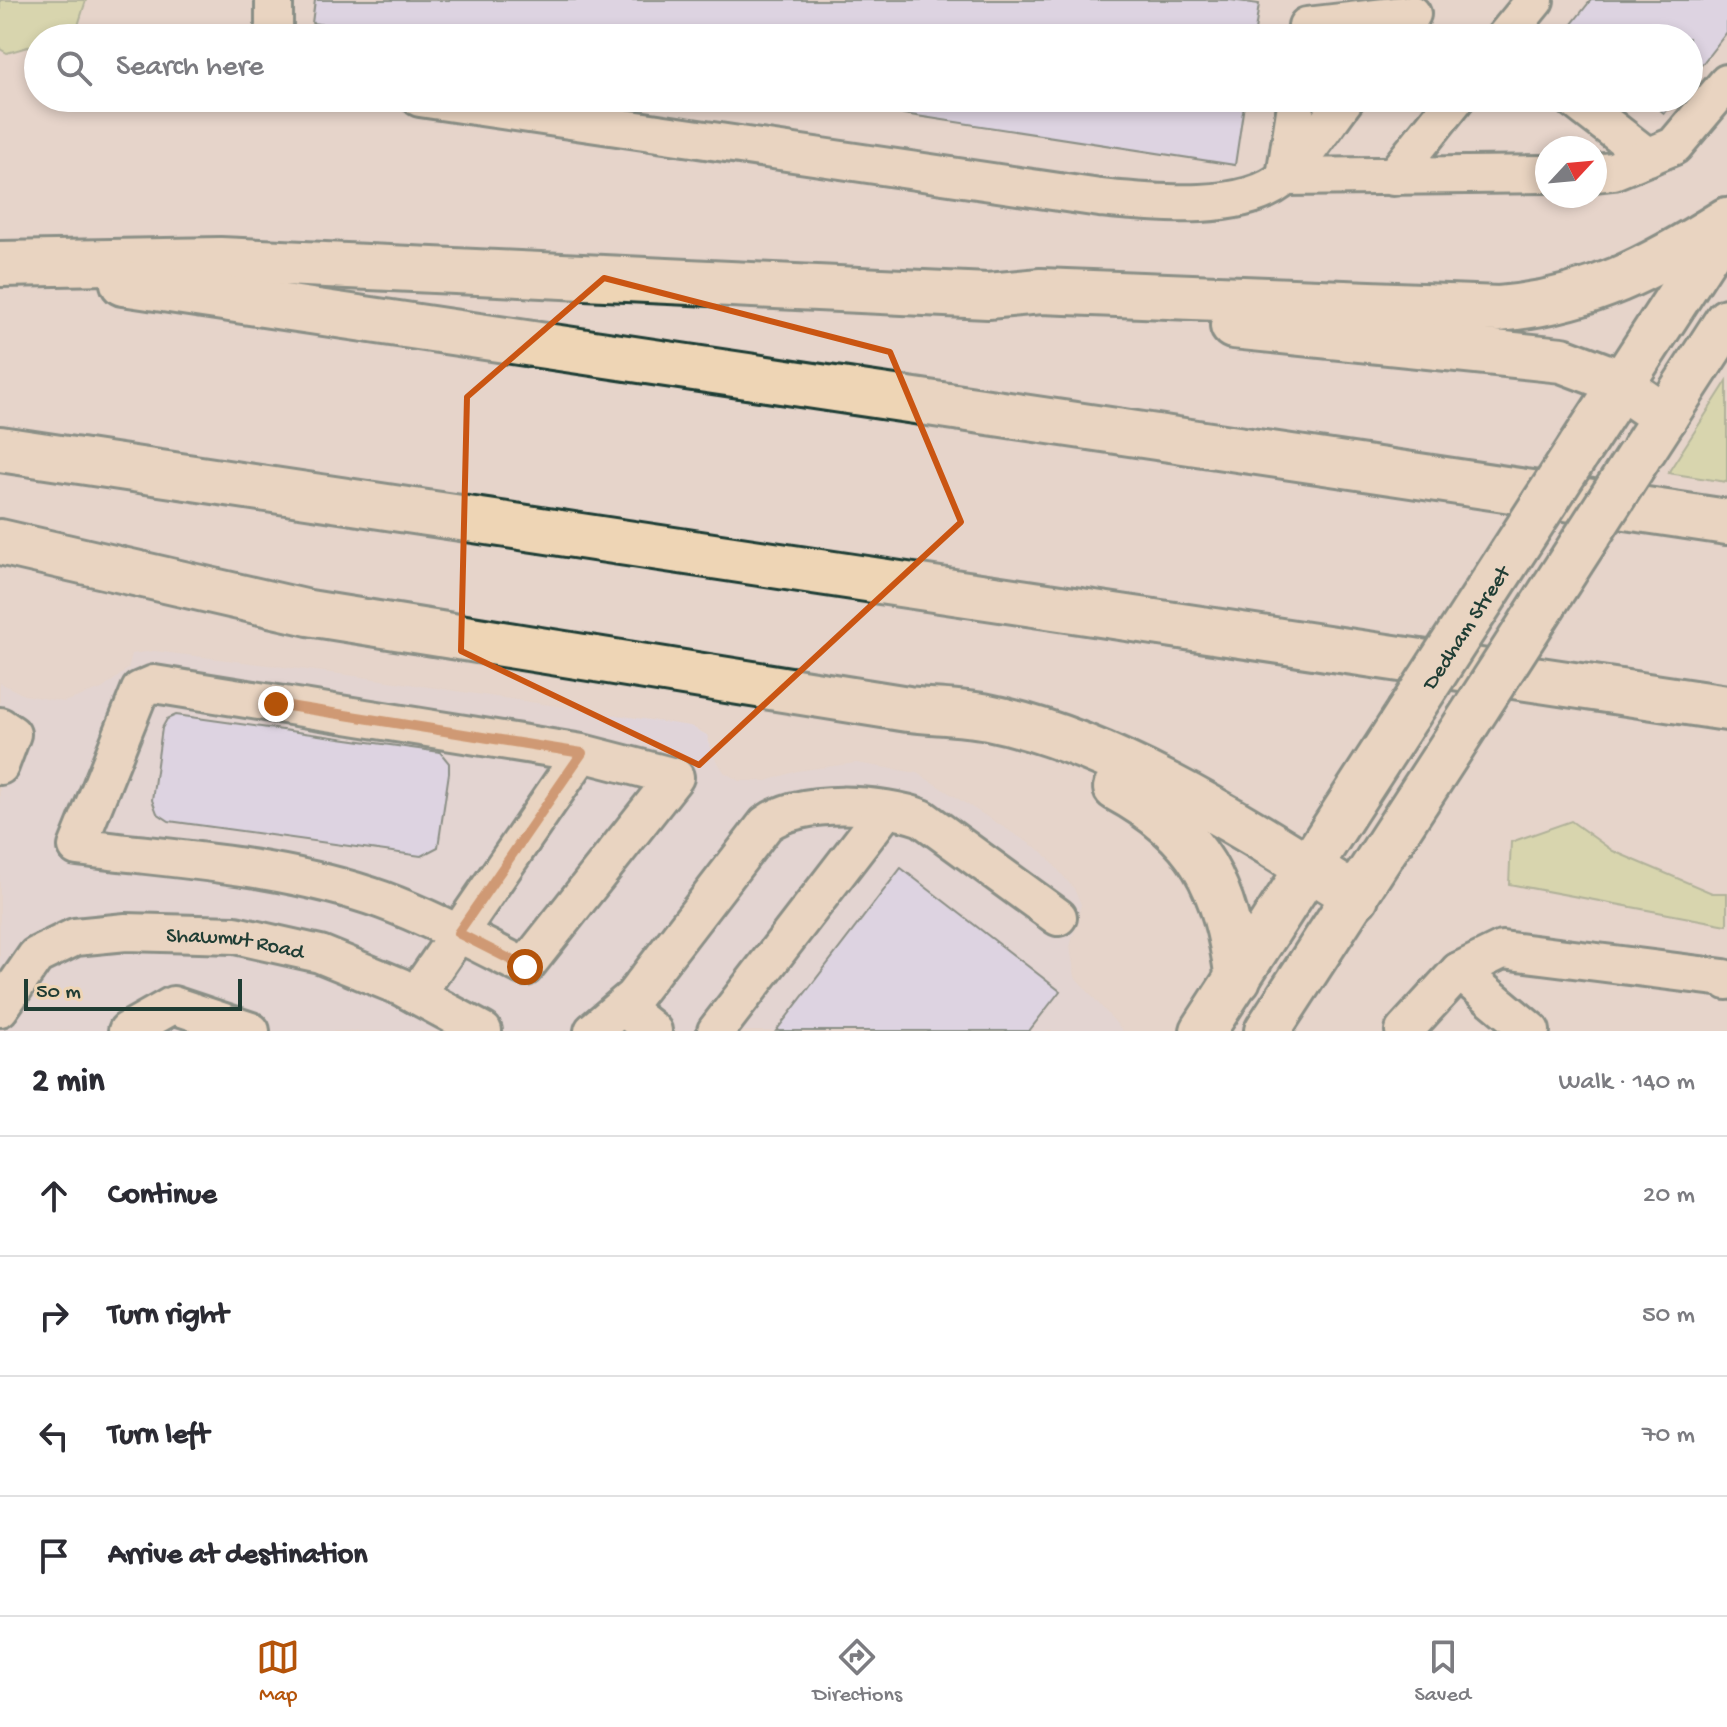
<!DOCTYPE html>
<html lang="en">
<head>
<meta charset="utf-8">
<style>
	:root { --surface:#fff; --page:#f2f2f3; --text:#2b2b33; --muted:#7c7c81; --line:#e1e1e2; --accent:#b45309 }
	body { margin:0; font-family:"Gochi Hand",sans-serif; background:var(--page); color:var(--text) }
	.compass { position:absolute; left:1535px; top:136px; width:72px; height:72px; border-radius:50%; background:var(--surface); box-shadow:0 4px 12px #0003; rotate:64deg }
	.scale { position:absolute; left:24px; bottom:20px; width:218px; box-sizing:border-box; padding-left:8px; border:4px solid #1f3d34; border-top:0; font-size:22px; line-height:28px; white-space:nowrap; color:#1f3d34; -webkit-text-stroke:6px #eed5b5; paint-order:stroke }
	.stop { position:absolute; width:24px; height:24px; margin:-18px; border:6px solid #b45309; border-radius:50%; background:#fff }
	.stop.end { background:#b45309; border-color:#fff; box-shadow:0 2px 8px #0008 }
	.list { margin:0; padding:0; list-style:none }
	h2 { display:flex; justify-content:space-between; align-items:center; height:104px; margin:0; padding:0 32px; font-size:34px }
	h2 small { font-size:26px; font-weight:400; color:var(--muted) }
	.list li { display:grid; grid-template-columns:52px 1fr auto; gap:24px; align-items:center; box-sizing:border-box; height:120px; padding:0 32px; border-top:2px solid var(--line) }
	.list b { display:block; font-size:30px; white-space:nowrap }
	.list em { font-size:26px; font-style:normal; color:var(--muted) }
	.icon { flex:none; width:44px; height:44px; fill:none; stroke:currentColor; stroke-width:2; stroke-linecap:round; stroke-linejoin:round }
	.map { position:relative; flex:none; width:1727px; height:1031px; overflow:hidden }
	.search { position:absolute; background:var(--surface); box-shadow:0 4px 12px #0003; left:24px; right:24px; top:24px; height:88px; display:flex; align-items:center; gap:20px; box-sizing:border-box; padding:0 28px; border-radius:44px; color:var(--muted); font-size:30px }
	.sheet { height:584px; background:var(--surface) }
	nav { display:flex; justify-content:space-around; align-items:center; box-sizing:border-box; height:112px; border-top:2px solid var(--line); background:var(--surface); font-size:22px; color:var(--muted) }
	nav a { display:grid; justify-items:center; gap:4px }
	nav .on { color:var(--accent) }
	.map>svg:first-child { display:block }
	.built { fill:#e0d4d9 }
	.green { fill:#c7d88c; stroke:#738a60; stroke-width:2 }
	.building { fill:#d3d3fc; stroke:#1f3d34; stroke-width:2 }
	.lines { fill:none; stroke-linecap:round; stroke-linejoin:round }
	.minor-casing { stroke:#1f3d34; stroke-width:42 }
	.major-casing { stroke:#1f3d34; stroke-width:50 }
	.highway-casing { stroke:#1f3d34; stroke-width:50 }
	.minor { stroke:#eed5b5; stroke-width:36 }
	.major { stroke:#eed5b5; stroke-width:44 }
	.highway { stroke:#eed5b5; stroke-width:44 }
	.major-bridge-casing { stroke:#1f3d34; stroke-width:50; stroke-linecap:butt }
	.major-bridge { stroke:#eed5b5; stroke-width:44 }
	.route { stroke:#b45309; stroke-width:10 }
	.marked { fill:none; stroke:#ca5512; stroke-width:6; stroke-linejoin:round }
	.labels { text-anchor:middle; stroke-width:8; stroke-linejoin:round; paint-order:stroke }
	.street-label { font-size:22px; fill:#1f3d34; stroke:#eed5b5 }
</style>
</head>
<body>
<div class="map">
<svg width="1727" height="1031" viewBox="0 0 1727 1031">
	<rect width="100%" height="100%" fill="#e6d4ca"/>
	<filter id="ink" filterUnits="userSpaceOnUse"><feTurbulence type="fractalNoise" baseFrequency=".0125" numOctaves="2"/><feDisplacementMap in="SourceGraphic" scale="16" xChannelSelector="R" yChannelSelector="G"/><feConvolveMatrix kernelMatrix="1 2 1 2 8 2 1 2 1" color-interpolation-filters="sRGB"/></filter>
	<g filter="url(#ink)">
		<polygon class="built" points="154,651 355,676 690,726 707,735 713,755 724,772 739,781 767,781 797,771 856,763 917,773 1043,852 1074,889 1081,904 1070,947 1075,977 1123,1031 0,1031 0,683 24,695 64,702 102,689 128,669 132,654"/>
		<g class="green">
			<polygon points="0,0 86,0 76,32 56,38 38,38 38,44 7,53 0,49"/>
			<polygon points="1727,381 1727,482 1668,473 1675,462"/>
			<polygon points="1571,821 1613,851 1712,893 1727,893 1727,925 1509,884 1511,842"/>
		</g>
		<g class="building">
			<polygon points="315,0 1231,0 1259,4 1254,38 412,38 312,23"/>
			<polygon points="1591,0 1727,0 1727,32 1689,81 1689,38 1569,38 1564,34"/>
			<polygon points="800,98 1245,98 1235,165"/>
			<polygon points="1645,98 1675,98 1664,113"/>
			<polygon points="176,715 440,752 449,763 449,773 438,847 421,856 169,821 157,813 152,800 162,728 167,719"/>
			<polygon points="901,868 1060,991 1029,1031 776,1031"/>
		</g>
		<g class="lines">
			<defs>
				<g id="minor">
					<polyline points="274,38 274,0"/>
					<polyline points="1306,38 1307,26 1412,14"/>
					<polyline points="1504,38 1535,0"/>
					<path d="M420 98 1100 198C1150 203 1248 214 1286 176 1308 153 1327 123 1346 98"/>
					<polyline points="1297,98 1285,177 1547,174"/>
					<polyline points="1572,98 1648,157"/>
					<polyline points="1595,173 1613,171 1674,146 1727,83"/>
					<polyline points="1393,177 1456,98"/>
					<polyline points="0,726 12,734 0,766"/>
					<polyline points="1459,971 1531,1031"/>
					<path d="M416 995 582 753 675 777 525 967C479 944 431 918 382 900 285 865 178 860 77 847L140 690 154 684 582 753"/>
					<polyline points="623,1007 653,1031"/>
					<path id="s1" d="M0 1008 36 956 75 937 126 932 235 935 320 954 401 987 483 1031"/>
					<polyline points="127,1031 173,1005 251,1031"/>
					<path d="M593 1031 633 997 766 824C800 798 883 803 922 818L1058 917"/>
					<polyline points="716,1031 886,810"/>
					<polyline points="1404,1031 1459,971 1502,950 1724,978 1727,981"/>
				</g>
				<g id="major">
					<polyline points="1580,448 1727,222"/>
					<polyline points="1644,449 1727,321"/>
					<polyline points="1203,1031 1408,714"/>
					<polyline points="1267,1031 1467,723"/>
				</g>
				<g id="highway">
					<path d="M0 264 220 260 988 296 1041 291 1499 309C1590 301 1651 268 1727 220"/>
					<polyline points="123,283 1727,522"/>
					<polyline points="1233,326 1562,360 1607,377 1665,417"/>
					<polyline points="0,449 1727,708"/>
					<path d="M0 542 309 613 908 709C934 712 962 712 988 717 1116 743 1246 828 1356 897"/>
					<path d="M1116 788C1201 834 1225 886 1238 979"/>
				</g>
			</defs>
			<use href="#minor" class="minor-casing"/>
			<use href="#major" class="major-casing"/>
			<use href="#highway" class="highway-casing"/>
			<use href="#minor" class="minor"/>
			<use href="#major" class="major"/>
			<use href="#highway" class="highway"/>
			<defs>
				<g id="major-bridge">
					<path id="s2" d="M1408 714 1580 448"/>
					<polyline points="1467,723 1639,456"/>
				</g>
			</defs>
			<use href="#major-bridge" class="major-bridge-casing"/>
			<use href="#major-bridge" class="major-bridge"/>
		</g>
	</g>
	<g class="lines" filter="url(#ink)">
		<polyline class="route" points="276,704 582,753 458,933 525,967"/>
	</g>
	<path d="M0 0H1727V1031H0ZM604 278 890 352 961 522 699 765 461 651 467 397Z" fill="#e6d4ca" fill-opacity=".55" fill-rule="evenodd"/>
	<path class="marked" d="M604 278 890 352 961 522 699 765 461 651 467 397Z"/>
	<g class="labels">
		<g class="street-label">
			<text dy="8" stroke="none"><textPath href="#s2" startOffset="104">Dedham Street</textPath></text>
			<text dy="8" stroke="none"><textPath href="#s1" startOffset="268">Shawmut Road</textPath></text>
		</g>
	</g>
</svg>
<svg class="compass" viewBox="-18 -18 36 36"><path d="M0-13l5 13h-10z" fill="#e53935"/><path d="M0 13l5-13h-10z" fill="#7c7c81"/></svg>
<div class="scale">50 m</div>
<div class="stop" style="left:525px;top:967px"></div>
<div class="stop end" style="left:276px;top:704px"></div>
<div class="search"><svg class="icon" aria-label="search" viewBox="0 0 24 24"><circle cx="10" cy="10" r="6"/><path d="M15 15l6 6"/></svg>Search here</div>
</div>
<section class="sheet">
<h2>2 min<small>Walk · 140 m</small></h2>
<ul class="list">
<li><svg class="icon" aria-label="ahead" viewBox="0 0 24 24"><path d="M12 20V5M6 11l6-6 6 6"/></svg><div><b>Continue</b></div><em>20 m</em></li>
<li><svg class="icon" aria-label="right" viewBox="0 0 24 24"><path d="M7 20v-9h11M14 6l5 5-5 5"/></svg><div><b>Turn right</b></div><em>50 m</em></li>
<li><svg class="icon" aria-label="left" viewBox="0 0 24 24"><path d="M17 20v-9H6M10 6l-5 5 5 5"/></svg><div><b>Turn left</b></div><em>70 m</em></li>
<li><svg class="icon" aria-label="arrive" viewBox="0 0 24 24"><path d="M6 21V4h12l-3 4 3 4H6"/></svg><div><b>Arrive at destination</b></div></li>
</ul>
</section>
<nav>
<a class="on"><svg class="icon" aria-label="map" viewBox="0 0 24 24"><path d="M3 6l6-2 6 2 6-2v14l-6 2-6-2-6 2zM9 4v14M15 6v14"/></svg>Map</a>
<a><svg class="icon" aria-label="directions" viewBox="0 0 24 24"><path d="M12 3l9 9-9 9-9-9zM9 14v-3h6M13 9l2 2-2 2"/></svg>Directions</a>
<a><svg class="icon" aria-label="saved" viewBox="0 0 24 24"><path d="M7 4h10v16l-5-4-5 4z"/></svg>Saved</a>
</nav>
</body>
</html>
